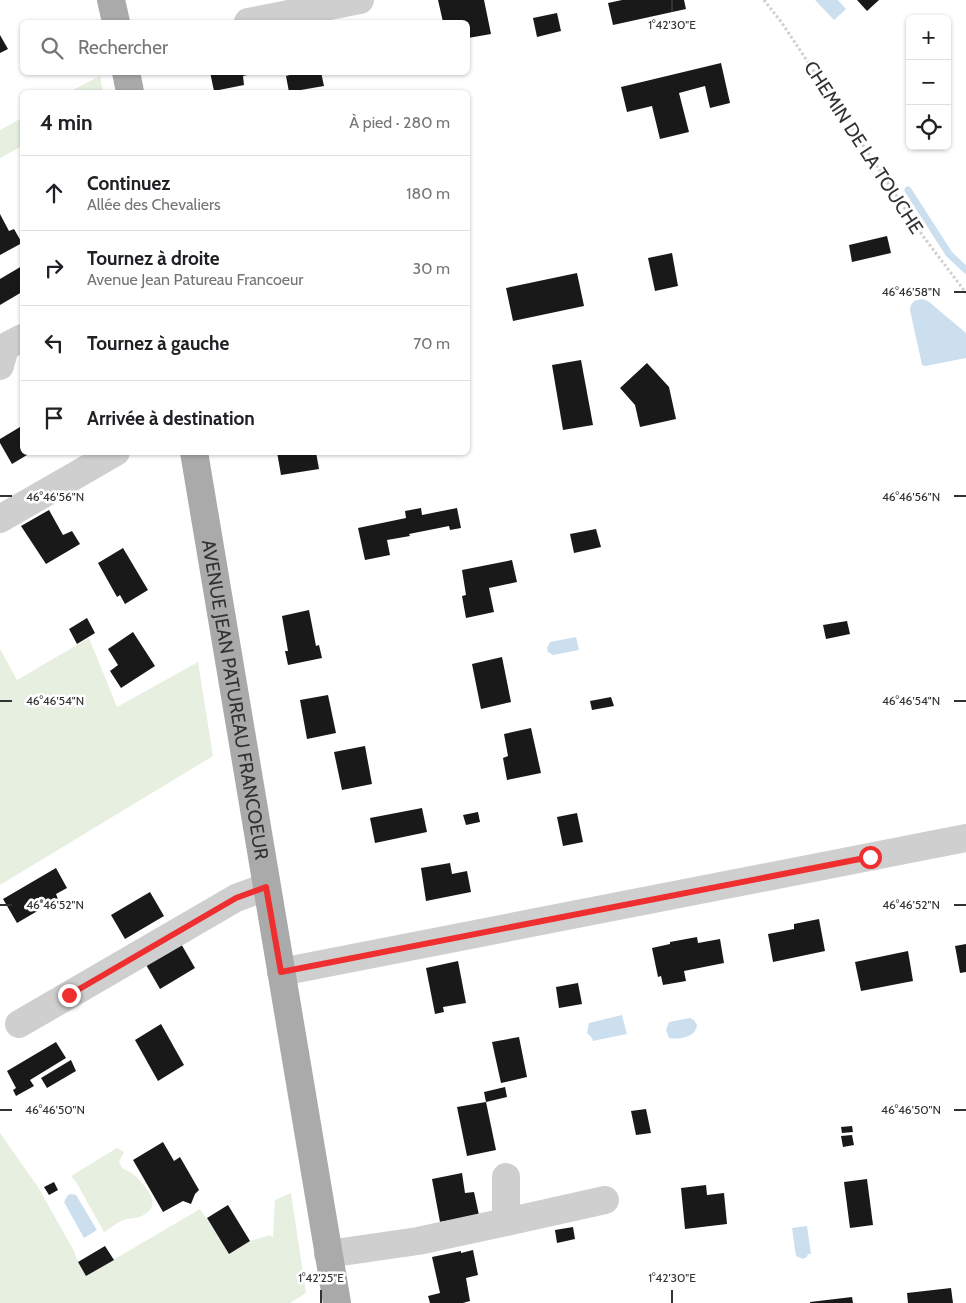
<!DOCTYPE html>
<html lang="fr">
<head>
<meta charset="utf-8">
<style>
	:root { --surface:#fff; --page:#f2f2f2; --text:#202124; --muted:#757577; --line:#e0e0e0 }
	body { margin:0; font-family:Cabin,sans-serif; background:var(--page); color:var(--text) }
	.controls { position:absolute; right:15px; top:15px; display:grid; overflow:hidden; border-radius:8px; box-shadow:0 1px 4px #0004 }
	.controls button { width:45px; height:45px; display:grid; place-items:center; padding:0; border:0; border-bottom:1px solid var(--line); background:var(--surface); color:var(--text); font:25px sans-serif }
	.stop { position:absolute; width:15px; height:15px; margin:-11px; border:4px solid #ee2e2f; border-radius:50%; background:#fff }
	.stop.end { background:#ee2e2f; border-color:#fff; box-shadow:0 1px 5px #0008 }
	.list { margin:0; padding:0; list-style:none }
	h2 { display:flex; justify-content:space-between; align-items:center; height:65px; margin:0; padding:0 20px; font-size:21px }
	h2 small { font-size:16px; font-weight:400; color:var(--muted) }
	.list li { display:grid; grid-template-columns:32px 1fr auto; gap:15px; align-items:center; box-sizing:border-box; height:75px; padding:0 20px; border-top:1px solid var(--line) }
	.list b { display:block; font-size:19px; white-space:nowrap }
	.list p { margin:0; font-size:16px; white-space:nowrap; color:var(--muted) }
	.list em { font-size:16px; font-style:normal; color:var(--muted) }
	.icon { flex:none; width:28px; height:28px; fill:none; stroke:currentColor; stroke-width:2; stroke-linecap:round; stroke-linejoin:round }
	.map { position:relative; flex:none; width:966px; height:1303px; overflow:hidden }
	.search { position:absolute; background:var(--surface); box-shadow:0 1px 4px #0004; left:20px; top:20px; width:450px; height:55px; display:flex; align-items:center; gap:12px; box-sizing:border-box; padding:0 18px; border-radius:8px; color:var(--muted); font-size:19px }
	.panel { position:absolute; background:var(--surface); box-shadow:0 1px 4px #0004; left:20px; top:90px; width:450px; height:365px; border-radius:8px }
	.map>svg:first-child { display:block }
	.green { fill:#e7efe0 }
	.water { fill:#ccdfef }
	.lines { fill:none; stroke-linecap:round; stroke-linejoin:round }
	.stream { stroke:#ccdfef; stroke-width:7 }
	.building { fill:#191919 }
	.path { stroke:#cfcfcf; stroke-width:3; stroke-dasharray:2.5 2.5; stroke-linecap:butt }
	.minor { stroke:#cfcfcf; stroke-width:28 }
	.major { stroke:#aaa; stroke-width:28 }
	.route { stroke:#ee2e2f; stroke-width:6 }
	.ticks { fill:none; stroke:#323232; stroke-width:2 }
	.labels { text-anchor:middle; stroke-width:5; stroke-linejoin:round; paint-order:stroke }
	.street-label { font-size:19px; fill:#323232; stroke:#fff }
	.ticks-label { font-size:12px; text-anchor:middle; fill:#323232; stroke:#fff; stroke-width:5; stroke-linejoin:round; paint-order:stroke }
</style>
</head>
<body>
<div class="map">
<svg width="966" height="1303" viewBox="0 0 966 1303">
	<rect width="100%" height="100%" fill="#fff"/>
	<g class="green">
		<polygon points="100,76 103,92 69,92"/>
		<polygon points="22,118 22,146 0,158 0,130"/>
		<polygon points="89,638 117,707 198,662 213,756 0,885 0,649 17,680"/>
		<polygon points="0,1133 38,1187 74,1251 78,1262 86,1276 200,1209 229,1253 250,1241 270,1235 273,1238 275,1200 291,1193 306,1293 290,1303 0,1303"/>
		<path d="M117 1148 124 1152 119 1162 122 1168C134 1173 140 1180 148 1191 156 1203 153 1212 139 1217 134 1219 128 1218 124 1220 116 1223 111 1228 104 1232L76 1182 71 1176Z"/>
	</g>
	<g class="water">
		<polygon points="815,0 838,0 846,9 834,20"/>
		<polygon points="922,299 928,301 966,333 966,358 925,366 922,365 910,310 911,305 914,301"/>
		<polygon points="576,637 579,650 553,655 548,652 547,648 550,642"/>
		<polygon points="622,1015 627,1034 593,1041 592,1038 587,1033 589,1023"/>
		<path d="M690 1018 694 1020 697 1025C696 1037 680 1040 669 1038L666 1030 669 1022Z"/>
		<polygon points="71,1194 76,1195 97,1230 84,1238 64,1202 68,1195"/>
		<polygon points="807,1226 811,1254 808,1254 807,1257 803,1259 796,1256 792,1228"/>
	</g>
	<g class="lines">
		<polyline class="stream" points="908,190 949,254 966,270"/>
	</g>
	<g class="building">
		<polygon points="438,0 484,0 491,34 468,38 468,22 443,22"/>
		<polygon points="622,0 684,0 686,9 613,25 608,3"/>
		<polygon points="857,0 879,0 867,11"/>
		<polygon points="557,13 561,31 537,37 533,18"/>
		<polygon points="0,35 8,49 0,53"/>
		<polygon points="721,63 730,103 710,108 705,86 679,93 689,132 660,139 652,106 627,112 621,87"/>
		<polygon points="210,72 256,72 256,73 243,76 244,85 214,91"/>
		<polygon points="301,72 321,72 324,86 289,92 286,76"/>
		<polygon points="0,214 9,231 14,229 22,243 0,255"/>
		<polygon points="887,236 891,253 852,262 849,245"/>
		<polygon points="672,253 678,286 655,291 648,258"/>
		<polygon points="22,266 22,292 0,305 0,279"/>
		<polygon points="577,273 584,306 513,321 506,288"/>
		<polygon points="581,360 593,425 563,430 552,365"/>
		<polygon points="647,363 669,387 676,419 640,427 635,405 620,388"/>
		<polygon points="20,427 22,431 22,452 32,452 12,464 0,443 0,439"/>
		<polygon points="277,452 316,452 319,469 281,475"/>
		<polygon points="421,508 422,515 457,508 461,528 450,530 449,526 409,534 410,536 387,540 390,555 365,560 358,528 406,518 405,511"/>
		<polygon points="49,510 63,535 72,531 80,544 46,564 21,526"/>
		<polygon points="596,529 601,547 574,553 570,534"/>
		<polygon points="123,548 148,590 125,604 120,595 117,597 98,563"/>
		<polygon points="512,560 517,582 489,588 494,612 466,618 462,596 466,595 462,570"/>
		<polygon points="309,610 316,646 319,645 322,658 288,665 285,651 288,651 282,616"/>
		<polygon points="87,618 95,633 77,644 69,629"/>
		<polygon points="847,621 850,634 826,639 823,625"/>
		<polygon points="133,632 155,666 121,688 110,671 118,665 108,649"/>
		<polygon points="502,657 511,702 481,709 472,664"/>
		<polygon points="328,695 336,733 307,739 300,700"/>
		<polygon points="611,697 614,706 592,710 590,701"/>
		<polygon points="531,728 541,773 507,780 503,758 508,756 504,734"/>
		<polygon points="365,746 372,784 342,790 334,752"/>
		<polygon points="422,808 427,832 375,843 370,818"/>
		<polygon points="478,812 480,822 466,825 463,815"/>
		<polygon points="577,813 583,842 563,846 557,817"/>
		<polygon points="450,863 452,874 467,871 471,892 426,901 421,868"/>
		<polygon points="56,868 67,888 56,894 58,899 17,923 3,899"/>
		<polygon points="150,892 164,916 125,939 111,915"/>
		<polygon points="819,919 825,951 773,962 768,934 794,929 794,924"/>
		<polygon points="697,937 698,943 720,939 724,963 684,971 686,981 663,985 661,976 658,977 652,948 670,944 670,942"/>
		<polygon points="180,942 195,968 160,989 145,963"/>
		<polygon points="966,944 966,972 960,973 955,946"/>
		<polygon points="908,951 913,981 861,991 855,962"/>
		<polygon points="458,961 466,1003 443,1007 444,1012 435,1014 426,968"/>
		<polygon points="578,983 582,1004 559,1008 556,987"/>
		<polygon points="161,1024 184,1065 158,1081 135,1040"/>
		<polygon points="519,1037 527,1077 501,1083 492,1042"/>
		<polygon points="56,1042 66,1058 30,1080 34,1086 16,1096 13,1090 16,1088 7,1071"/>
		<polygon points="71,1060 76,1071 47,1088 41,1078"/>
		<polygon points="505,1087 507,1097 486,1102 484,1092"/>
		<polygon points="486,1102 496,1150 467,1156 457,1107"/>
		<polygon points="646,1109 651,1133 636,1135 631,1111"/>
		<polygon points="852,1126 853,1132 842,1133 841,1127"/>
		<polygon points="852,1135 854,1145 843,1147 841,1136"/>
		<polygon points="163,1142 174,1161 180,1157 199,1190 195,1194 191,1204 183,1201 163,1212 133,1160"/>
		<polygon points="462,1173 465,1193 474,1192 479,1215 440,1222 432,1179"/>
		<polygon points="867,1179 873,1225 850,1228 844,1182"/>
		<polygon points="54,1182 58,1190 49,1195 44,1187"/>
		<polygon points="706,1185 707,1195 724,1193 727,1224 685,1229 681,1188"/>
		<polygon points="228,1205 250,1241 229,1254 207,1218"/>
		<polygon points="573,1227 575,1239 557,1243 555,1230"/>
		<polygon points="105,1246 114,1260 86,1276 78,1262"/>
		<polygon points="473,1250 478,1275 466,1278 470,1301 463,1303 430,1303 428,1296 440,1293 432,1257 461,1251 461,1253"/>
		<polygon points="951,1288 953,1303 908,1303 907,1293"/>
		<polygon points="852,1297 853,1303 810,1303 810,1302"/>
	</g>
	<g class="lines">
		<polyline class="path" points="764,0 782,23 923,236 966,293"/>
		<g class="minor">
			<polyline points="248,22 360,0"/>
			<polyline points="0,366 5,347 22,338"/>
			<polyline points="0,519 116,452"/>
			<polyline points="281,972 966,838"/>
			<polyline points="19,1024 236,898 266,887"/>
			<polyline points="506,1222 605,1200"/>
			<polyline points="328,1254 418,1241 506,1222 506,1177"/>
		</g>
		<g class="major">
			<polyline points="111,0 116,22"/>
			<polyline points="126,72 130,92"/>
			<path id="s1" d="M194 452 337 1303"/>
		</g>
	</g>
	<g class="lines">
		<polyline class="route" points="69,995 236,898 266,887 281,972 870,857"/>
	</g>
	<path class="ticks" d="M672 0V12M954 292H966M0 496H12M954 496H966M0 701H12M954 701H966M0 905H12M954 905H966M0 1110H12M954 1110H966M321 1290V1303M672 1290V1303"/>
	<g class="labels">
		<g class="street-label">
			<text transform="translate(864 147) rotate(57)" y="7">CHEMIN DE LA TOUCHE</text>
			<text dy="7" stroke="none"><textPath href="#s1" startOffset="251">AVENUE JEAN PATUREAU FRANCOEUR</textPath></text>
		</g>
	</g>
	<g class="ticks-label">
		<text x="672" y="29">1°42'30"E</text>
		<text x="911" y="296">46°46'58"N</text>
		<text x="55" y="501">46°46'56"N</text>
		<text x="911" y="501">46°46'56"N</text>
		<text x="55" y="705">46°46'54"N</text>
		<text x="911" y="705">46°46'54"N</text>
		<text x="55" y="909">46°46'52"N</text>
		<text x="911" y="909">46°46'52"N</text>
		<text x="55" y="1114">46°46'50"N</text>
		<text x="911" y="1114">46°46'50"N</text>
		<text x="321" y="1282">1°42'25"E</text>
		<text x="672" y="1282">1°42'30"E</text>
	</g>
</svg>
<div class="controls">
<button>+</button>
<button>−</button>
<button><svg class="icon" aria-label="locate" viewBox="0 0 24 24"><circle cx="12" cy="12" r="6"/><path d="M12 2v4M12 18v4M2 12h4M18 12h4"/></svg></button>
</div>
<div class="stop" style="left:870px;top:857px"></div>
<div class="stop end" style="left:69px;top:995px"></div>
<div class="search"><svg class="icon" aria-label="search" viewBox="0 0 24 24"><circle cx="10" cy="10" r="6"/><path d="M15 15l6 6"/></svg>Rechercher</div>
<section class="panel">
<h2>4 min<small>À pied · 280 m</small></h2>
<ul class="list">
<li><svg class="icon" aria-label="ahead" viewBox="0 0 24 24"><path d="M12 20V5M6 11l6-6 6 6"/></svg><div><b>Continuez</b><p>Allée des Chevaliers</p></div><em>180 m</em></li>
<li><svg class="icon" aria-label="right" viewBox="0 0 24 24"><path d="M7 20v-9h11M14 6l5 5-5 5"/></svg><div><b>Tournez à droite</b><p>Avenue Jean Patureau Francoeur</p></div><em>30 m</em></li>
<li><svg class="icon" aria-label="left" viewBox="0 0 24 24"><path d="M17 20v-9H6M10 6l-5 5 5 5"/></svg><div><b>Tournez à gauche</b></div><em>70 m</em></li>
<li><svg class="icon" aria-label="arrive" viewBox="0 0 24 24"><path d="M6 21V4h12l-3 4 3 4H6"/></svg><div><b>Arrivée à destination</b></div></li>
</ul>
</section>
</div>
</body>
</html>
